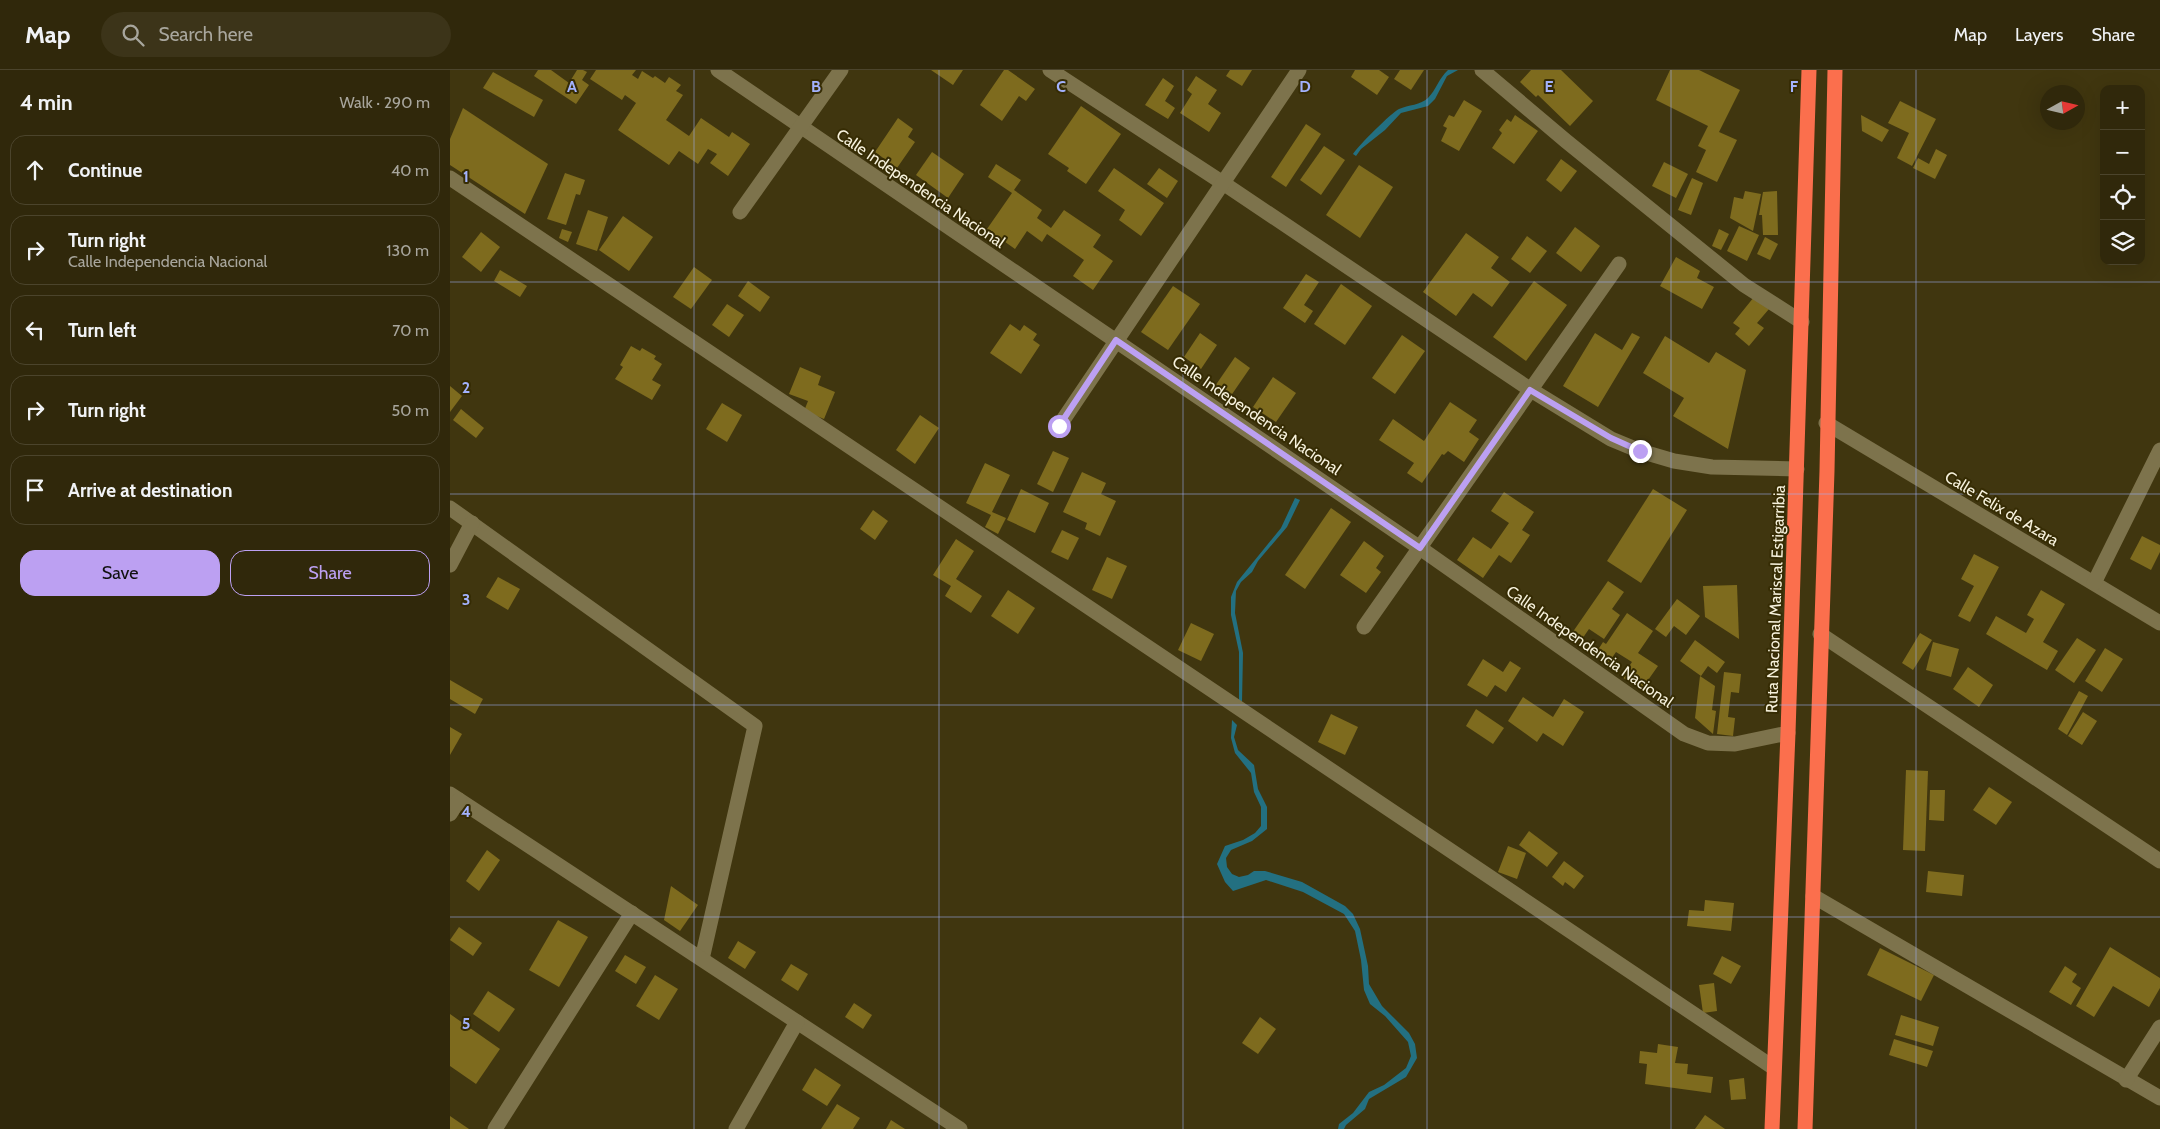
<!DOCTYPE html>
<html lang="en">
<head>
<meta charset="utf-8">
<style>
	:root { --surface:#30280b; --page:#3c3419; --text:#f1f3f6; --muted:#a8a69d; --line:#4b442c; --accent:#bca0f2 }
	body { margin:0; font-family:Cabin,sans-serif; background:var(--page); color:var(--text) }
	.controls { position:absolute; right:15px; top:15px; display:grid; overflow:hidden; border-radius:10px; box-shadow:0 5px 20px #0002 }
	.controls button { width:45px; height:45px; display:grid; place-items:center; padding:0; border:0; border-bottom:1px solid var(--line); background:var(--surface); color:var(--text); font:25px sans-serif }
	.compass { position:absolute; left:1590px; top:15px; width:45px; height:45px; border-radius:50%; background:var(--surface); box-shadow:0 5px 20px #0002; rotate:82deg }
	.stop { position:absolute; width:15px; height:15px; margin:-11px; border:4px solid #bca0f2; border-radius:50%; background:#fff }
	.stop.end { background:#bca0f2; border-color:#fff; box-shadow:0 1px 5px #0008 }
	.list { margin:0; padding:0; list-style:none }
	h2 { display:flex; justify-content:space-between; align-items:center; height:65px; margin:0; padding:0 20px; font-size:21px }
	h2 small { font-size:16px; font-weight:400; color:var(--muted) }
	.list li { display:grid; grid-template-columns:32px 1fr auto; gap:15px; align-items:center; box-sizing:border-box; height:70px; margin:0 10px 10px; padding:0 10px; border:1px solid var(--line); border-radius:15px }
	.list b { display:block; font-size:19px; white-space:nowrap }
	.list p { margin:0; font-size:16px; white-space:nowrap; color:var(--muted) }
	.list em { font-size:16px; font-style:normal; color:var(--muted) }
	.actions { display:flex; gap:10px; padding:15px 20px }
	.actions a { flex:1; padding:11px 0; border:1px solid var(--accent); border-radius:15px; text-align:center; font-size:18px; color:var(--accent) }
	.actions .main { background:var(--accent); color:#111 }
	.icon { flex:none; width:28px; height:28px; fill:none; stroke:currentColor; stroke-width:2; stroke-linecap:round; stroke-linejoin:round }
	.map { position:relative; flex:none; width:1710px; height:1059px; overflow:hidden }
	header { display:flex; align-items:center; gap:30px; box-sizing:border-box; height:70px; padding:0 25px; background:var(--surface); border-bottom:1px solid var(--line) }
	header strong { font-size:24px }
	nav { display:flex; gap:28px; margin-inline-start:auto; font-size:18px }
	.search { width:350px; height:45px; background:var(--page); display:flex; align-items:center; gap:12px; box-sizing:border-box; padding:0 18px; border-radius:28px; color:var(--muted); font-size:19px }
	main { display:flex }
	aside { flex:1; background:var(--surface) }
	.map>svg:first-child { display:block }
	.water { fill:#237081 }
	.building { fill:#7e6b1e }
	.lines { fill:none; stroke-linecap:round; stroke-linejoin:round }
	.street { stroke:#7d734c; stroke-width:15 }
	.highway { stroke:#fb6f4d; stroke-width:15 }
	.route { stroke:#bca0f2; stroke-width:6 }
	.grid { fill:none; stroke:#a3b2fd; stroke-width:1; stroke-opacity:0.55 }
	.labels { text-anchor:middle; stroke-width:4; stroke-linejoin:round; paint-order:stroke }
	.street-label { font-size:16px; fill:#f7f2dd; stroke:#362c04 }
	.grid-label { font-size:16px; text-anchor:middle; font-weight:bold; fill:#a3b2fd; stroke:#362c04; stroke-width:4; stroke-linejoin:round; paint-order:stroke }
</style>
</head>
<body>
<header>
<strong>Map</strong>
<div class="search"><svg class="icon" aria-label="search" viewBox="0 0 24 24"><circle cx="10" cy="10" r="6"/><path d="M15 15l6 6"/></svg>Search here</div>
<nav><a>Map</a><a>Layers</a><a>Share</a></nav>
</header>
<main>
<aside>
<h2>4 min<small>Walk · 290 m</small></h2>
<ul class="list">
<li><svg class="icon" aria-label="ahead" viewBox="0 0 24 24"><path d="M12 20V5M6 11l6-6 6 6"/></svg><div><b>Continue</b></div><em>40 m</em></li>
<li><svg class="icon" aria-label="right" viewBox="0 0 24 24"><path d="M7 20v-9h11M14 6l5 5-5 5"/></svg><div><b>Turn right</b><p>Calle Independencia Nacional</p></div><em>130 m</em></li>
<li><svg class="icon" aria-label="left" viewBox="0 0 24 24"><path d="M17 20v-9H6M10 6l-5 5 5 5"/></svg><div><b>Turn left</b></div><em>70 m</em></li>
<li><svg class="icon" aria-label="right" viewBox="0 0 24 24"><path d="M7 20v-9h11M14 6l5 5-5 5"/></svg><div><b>Turn right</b></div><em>50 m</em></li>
<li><svg class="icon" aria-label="arrive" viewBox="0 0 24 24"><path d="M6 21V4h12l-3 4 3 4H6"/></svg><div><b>Arrive at destination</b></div></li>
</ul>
<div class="actions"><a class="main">Save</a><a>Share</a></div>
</aside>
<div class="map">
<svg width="1710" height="1059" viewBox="0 0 1710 1059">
	<rect width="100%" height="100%" fill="#40360f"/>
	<g class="water">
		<path d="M998 0H1008L997 6 985 29 978 36 951 43 935 60 911 79 906 86 903 84C908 76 941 43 949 39 958 35 971 35 978 28 986 20 989 8 998 0Z"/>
		<polygon points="845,428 850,430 837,457 808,491 802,502 791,512 786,521 785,543 793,583 792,632 789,630 789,582 781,545 781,527 787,512 831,458"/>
		<polygon points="782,650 787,655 784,667 788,680 804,695 808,719 817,737 817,759 802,771 781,780 776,788 777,797 782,804 789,807 798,805 804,801 815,801 852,812 895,836 903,844 910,859 918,896 919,914 932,936 959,963 965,974 967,988 956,1007 919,1029 915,1039 896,1055 894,1059 888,1059 889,1054 903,1043 919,1022 934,1015 956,998 961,986 958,972 935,946 920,934 914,920 911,890 905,861 894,844 853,822 816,810 783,821 775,812 767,794 775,776 793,770 805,763 811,756 811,737 804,722 801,703 785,683 781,668"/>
	</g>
	<g class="building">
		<polygon points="88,0 101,0 119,13 127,0 133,0 137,2 132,10 139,15 126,34 84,6"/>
		<polygon points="146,0 186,0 182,5 188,9 192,1 203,8 205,6 215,13 219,7 231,15 226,21 233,25 216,50 239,66 251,48 279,67 282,62 300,74 278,106 260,93 267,84 258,79 248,94 229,81 219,95 168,60 186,33 175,25 172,30 140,9"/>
		<polygon points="481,0 513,0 503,15"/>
		<polygon points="554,0 558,0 585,19 576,31 569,26 552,51 530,35"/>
		<polygon points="780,0 802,0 792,16 776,6"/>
		<polygon points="905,0 929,0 939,7 927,25 901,7"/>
		<polygon points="950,0 974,0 961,20 944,9"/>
		<polygon points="1081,0 1111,0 1143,31 1120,56 1088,25 1086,27 1070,12"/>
		<polygon points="1220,0 1249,0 1290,20 1269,62 1287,70 1267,112 1246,102 1256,80 1248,76 1258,56 1206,30"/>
		<polygon points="43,2 93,30 84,47 33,18"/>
		<polygon points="746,6 767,20 758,34 771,43 759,62 730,43 742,24 737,20"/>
		<polygon points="713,8 724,16 715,31 725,38 718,49 695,35"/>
		<polygon points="1014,30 1032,41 1009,81 991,71 997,58 993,56 999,45 1004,47"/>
		<polygon points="1450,31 1486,49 1462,96 1447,88 1459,63 1438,53"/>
		<polygon points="631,36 671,64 636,114 617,101 619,98 598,84"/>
		<polygon points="13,38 98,94 75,144 0,95 0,69"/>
		<polygon points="1065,45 1088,61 1064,94 1042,78 1052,63 1049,60 1057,49 1061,52"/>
		<polygon points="1411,45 1439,60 1432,72 1412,61"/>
		<polygon points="448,48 463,59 458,67 465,72 447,98 425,82"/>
		<polygon points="856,54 871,64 836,117 821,107"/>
		<polygon points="874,76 895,90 871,125 850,110"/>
		<polygon points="1486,79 1497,85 1485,109 1463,98 1468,88 1479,94"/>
		<polygon points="482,82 514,104 498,128 466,105"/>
		<polygon points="1111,89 1127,101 1111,122 1096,110"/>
		<polygon points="1214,92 1238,104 1226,128 1202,116"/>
		<polygon points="546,94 571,110 564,120 592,140 587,148 601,158 614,140 651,165 643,177 663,191 643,220 623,206 634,190 597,164 592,172 577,161 565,179 537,159 562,123 538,107"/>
		<polygon points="909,95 943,117 910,168 876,145"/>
		<polygon points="664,98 714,133 691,166 669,150 675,140 648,121"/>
		<polygon points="709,98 728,111 717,128 697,114"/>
		<polygon points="115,103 135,110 130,125 126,124 116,155 97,149"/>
		<polygon points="1242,108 1253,113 1241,145 1228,140"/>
		<polygon points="1295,121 1311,124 1303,161 1280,148 1284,127 1293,129"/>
		<polygon points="1327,121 1328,165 1313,165 1312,145 1309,145 1313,122"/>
		<polygon points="138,140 158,147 147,181 126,174"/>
		<polygon points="173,146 203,167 179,201 149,180"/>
		<polygon points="1289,156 1309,165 1297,191 1277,181"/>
		<polygon points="1125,157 1150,176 1131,202 1106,183"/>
		<polygon points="112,159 122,162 118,172 109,168"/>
		<polygon points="1269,159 1279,164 1271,180 1262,176"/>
		<polygon points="31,162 50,177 31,202 12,187"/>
		<polygon points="1016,163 1049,187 1041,198 1060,212 1042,237 1023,223 1006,246 973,222"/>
		<polygon points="1077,166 1097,181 1080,203 1061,189"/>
		<polygon points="1315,167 1328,174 1320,190 1307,184"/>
		<polygon points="1226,187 1250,201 1247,208 1264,217 1252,239 1210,216"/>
		<polygon points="244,197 262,210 241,239 223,227"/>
		<polygon points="50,200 77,216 70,227 44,211"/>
		<polygon points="856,204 869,212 854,235 863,241 855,253 833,238"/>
		<polygon points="298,211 320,227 310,242 288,226"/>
		<polygon points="1084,211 1117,235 1076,291 1043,267"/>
		<polygon points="891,214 922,236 895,275 864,254"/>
		<polygon points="723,216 750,234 718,280 691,262"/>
		<polygon points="1304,227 1319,239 1307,253 1314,258 1299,276 1285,264 1290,258 1283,253"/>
		<polygon points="277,234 294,245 279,267 262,255"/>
		<polygon points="560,254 570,261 574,255 587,264 583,270 590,275 571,304 540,283"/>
		<polygon points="750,263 767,275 751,299 734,287"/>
		<polygon points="1145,263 1172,280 1182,263 1190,267 1148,337 1113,316"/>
		<polygon points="952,265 975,281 945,324 922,308"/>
		<polygon points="1215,266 1259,293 1266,282 1296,300 1278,379 1223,346 1234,328 1193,303"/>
		<polygon points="181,276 190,281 192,278 206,286 204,289 212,294 202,310 211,315 202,330 165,309 173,297 170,295"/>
		<polygon points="785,287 800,298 778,330 763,319"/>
		<polygon points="350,297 371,306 368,315 385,322 374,349 354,341 358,331 339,324"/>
		<polygon points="823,307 846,323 826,352 803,337"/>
		<polygon points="0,316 12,326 0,342"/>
		<polygon points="1000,332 1027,350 1019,362 1029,369 1014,392 998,381 994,385 992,384 972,413 957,403 964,393 929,370 943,349 974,371"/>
		<polygon points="272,333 292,345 277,372 256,359"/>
		<polygon points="11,339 34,358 26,368 3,350"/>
		<polygon points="470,345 489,358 465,394 446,380"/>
		<polygon points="603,381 619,388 603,422 587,414"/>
		<polygon points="535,393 560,405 542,442 556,448 548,464 535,457 541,445 516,433"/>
		<polygon points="632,402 656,413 651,424 666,431 650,466 635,459 637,453 613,442"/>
		<polygon points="571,419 599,433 585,463 557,450"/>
		<polygon points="1203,419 1237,440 1191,513 1157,491"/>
		<polygon points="1054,422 1084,442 1072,460 1080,465 1061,493 1049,485 1033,508 1007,490 1023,467 1041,479 1059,453 1041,441"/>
		<polygon points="881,438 901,452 855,519 835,505"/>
		<polygon points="423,440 438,451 425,470 410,459"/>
		<polygon points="612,460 629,468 618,490 601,482"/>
		<polygon points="1692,466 1710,475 1710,482 1701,500 1680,489"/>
		<polygon points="506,469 524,481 506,509 532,526 521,543 495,526 501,516 483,505"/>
		<polygon points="914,471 934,486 926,498 931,502 916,523 890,505"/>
		<polygon points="1524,484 1549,497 1520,552 1508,546 1524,516 1511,509"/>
		<polygon points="657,487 677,496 662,529 642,520"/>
		<polygon points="48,507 70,519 58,540 36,527"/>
		<polygon points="1158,511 1174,522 1162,539 1170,545 1154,569 1139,559 1130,572 1120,566"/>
		<polygon points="1287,515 1289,569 1255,547 1253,516"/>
		<polygon points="558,520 585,538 568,564 541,546"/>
		<polygon points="1591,520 1615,534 1593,572 1608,581 1597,600 1536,564 1546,546 1576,563 1584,549 1577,545"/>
		<polygon points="1227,529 1250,546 1236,565 1224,556 1216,567 1205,559"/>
		<polygon points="1177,543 1203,561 1188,583 1208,596 1191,620 1172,607 1182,592 1166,582 1159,592 1146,583 1153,572 1156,574"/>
		<polygon points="741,553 764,564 751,591 728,580"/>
		<polygon points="1470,563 1482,570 1463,600 1452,593"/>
		<polygon points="1627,568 1646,580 1624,613 1605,600"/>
		<polygon points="1245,570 1275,592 1267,603 1258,596 1251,606 1230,591"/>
		<polygon points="1483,572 1509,579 1501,607 1476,600"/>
		<polygon points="1655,578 1673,589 1652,622 1635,611"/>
		<polygon points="1033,589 1053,602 1060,591 1071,598 1056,622 1045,615 1037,627 1017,615"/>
		<polygon points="1518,597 1543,615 1529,637 1503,619"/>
		<polygon points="1274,602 1291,604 1289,623 1281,622 1278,647 1285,648 1283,666 1267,664"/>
		<polygon points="1250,606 1265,616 1262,640 1266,641 1263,664 1245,648"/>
		<polygon points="0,610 33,629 25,644 0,629"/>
		<polygon points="1629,621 1638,626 1617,665 1608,659"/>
		<polygon points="1073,627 1103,647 1114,629 1134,642 1113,676 1093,663 1087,672 1058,651"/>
		<polygon points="1026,639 1054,658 1043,674 1016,656"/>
		<polygon points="1633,642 1647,651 1632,675 1618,666"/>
		<polygon points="881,644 908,657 895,685 868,672"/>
		<polygon points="0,657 12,664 0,685"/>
		<polygon points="1456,700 1478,701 1475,781 1453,780"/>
		<polygon points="1539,717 1562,732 1546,755 1523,740"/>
		<polygon points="1480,720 1495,720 1494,751 1479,750"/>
		<polygon points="1079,761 1108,783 1097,797 1069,775"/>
		<polygon points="1058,776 1076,783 1067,809 1048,802"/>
		<polygon points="37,780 50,790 29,821 16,811"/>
		<polygon points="1114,791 1134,806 1124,819 1115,812 1113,816 1102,807"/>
		<polygon points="1478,801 1514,805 1512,826 1476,822"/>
		<polygon points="221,816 248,835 230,861 214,850"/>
		<polygon points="1255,830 1284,833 1281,861 1237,856 1239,840 1254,841"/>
		<polygon points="108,850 138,867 109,917 79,900"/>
		<polygon points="9,857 32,873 23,886 0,870"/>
		<polygon points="288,871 306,882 295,899 278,888"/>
		<polygon points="1660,877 1710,908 1710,918 1699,937 1663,916 1644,947 1626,936"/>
		<polygon points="1430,878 1484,905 1471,931 1417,905"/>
		<polygon points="175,885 196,897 186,914 165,901"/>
		<polygon points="1272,886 1291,896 1281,914 1263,904"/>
		<polygon points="341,894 358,904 348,921 331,910"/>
		<polygon points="1615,896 1627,904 1622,912 1631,918 1621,935 1599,922"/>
		<polygon points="205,905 228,919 209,950 186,936"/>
		<polygon points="1264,913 1267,941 1253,943 1249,915"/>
		<polygon points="38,921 65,939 49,962 23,944"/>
		<polygon points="404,933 422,945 413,959 395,947"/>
		<polygon points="0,944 50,979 26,1014 0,996"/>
		<polygon points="1451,945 1489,957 1483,976 1445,965"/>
		<polygon points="810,947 826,959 808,984 792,973"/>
		<polygon points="1444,969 1483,981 1477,997 1439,985"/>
		<polygon points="1208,974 1228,977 1225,993 1238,994 1237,1004 1263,1007 1261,1023 1195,1014 1197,994 1189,993 1190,981 1207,983"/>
		<polygon points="365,998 391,1015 377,1036 352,1020"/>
		<polygon points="1294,1008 1296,1029 1281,1030 1279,1010"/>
		<polygon points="387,1034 410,1048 403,1059 371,1059"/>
		<polygon points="1255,1045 1275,1059 1245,1059"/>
		<polygon points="0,1046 19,1059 0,1059"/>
		<polygon points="441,1050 455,1059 436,1059"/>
	</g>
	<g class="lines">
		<g class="street">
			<polyline points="268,0 970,478 1234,664 1258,673 1285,674 1338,663"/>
			<polyline points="600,0 773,113 1081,320 1161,369 1190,381 1224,391 1262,397 1347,399"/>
			<polyline points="1032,0 1116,71 1294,215 1352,252"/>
			<polyline points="0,108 1324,998"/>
			<polyline points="290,142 391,0"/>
			<polyline points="1376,353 1710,553"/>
			<polyline points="609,356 849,0"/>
			<polyline points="0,438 305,656 252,889"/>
			<polyline points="0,495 22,453"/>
			<polyline points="1644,513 1710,380"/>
			<polyline points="914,557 1169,194"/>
			<polyline points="1370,564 1710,791"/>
			<polyline points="0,724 510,1059"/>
			<polyline points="0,744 9,730"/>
			<polyline points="1363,826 1710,1028"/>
			<polyline points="1676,1010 1710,957"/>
			<polyline points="45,1059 182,843"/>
			<polyline points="286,1059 347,952"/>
		</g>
		<g class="highway">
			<polyline points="1322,1059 1338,663 1359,0"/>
			<polyline points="1355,1059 1377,401 1385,0"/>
		</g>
	</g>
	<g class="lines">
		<polyline class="route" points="609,356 666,270 970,478 1080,320 1161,368 1190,381"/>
	</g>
	<path class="grid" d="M244 0V1059M489 0V1059M733 0V1059M977 0V1059M1221 0V1059M1466 0V1059M0 212H1710M0 424H1710M0 635H1710M0 847H1710"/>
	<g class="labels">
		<g class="street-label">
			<text transform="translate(471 118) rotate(34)" y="6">Calle Independencia Nacional</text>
			<text transform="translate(807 345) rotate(34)" y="6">Calle Independencia Nacional</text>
			<text transform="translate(1552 438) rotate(31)" y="6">Calle Felix de Azara</text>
			<text transform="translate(1325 529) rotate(-88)" y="6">Ruta Nacional Mariscal Estigarribia</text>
			<text transform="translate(1140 576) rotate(35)" y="6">Calle Independencia Nacional</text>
		</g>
	</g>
	<g class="grid-label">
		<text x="122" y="22">A</text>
		<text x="366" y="22">B</text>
		<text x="611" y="22">C</text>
		<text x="855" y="22">D</text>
		<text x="1099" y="22">E</text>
		<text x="1344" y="22">F</text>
		<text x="16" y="112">1</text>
		<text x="16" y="323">2</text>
		<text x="16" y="535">3</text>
		<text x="16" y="747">4</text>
		<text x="16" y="959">5</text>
	</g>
</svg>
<div class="controls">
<button>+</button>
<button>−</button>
<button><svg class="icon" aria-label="locate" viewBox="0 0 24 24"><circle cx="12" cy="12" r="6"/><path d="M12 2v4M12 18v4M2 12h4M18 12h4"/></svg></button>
<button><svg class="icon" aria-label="layers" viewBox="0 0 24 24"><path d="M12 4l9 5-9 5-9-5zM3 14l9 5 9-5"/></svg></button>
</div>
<svg class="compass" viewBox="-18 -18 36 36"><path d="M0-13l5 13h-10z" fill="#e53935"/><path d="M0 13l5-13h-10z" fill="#a8a69d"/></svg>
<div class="stop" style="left:609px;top:356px"></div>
<div class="stop end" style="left:1190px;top:381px"></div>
</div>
</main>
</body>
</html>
